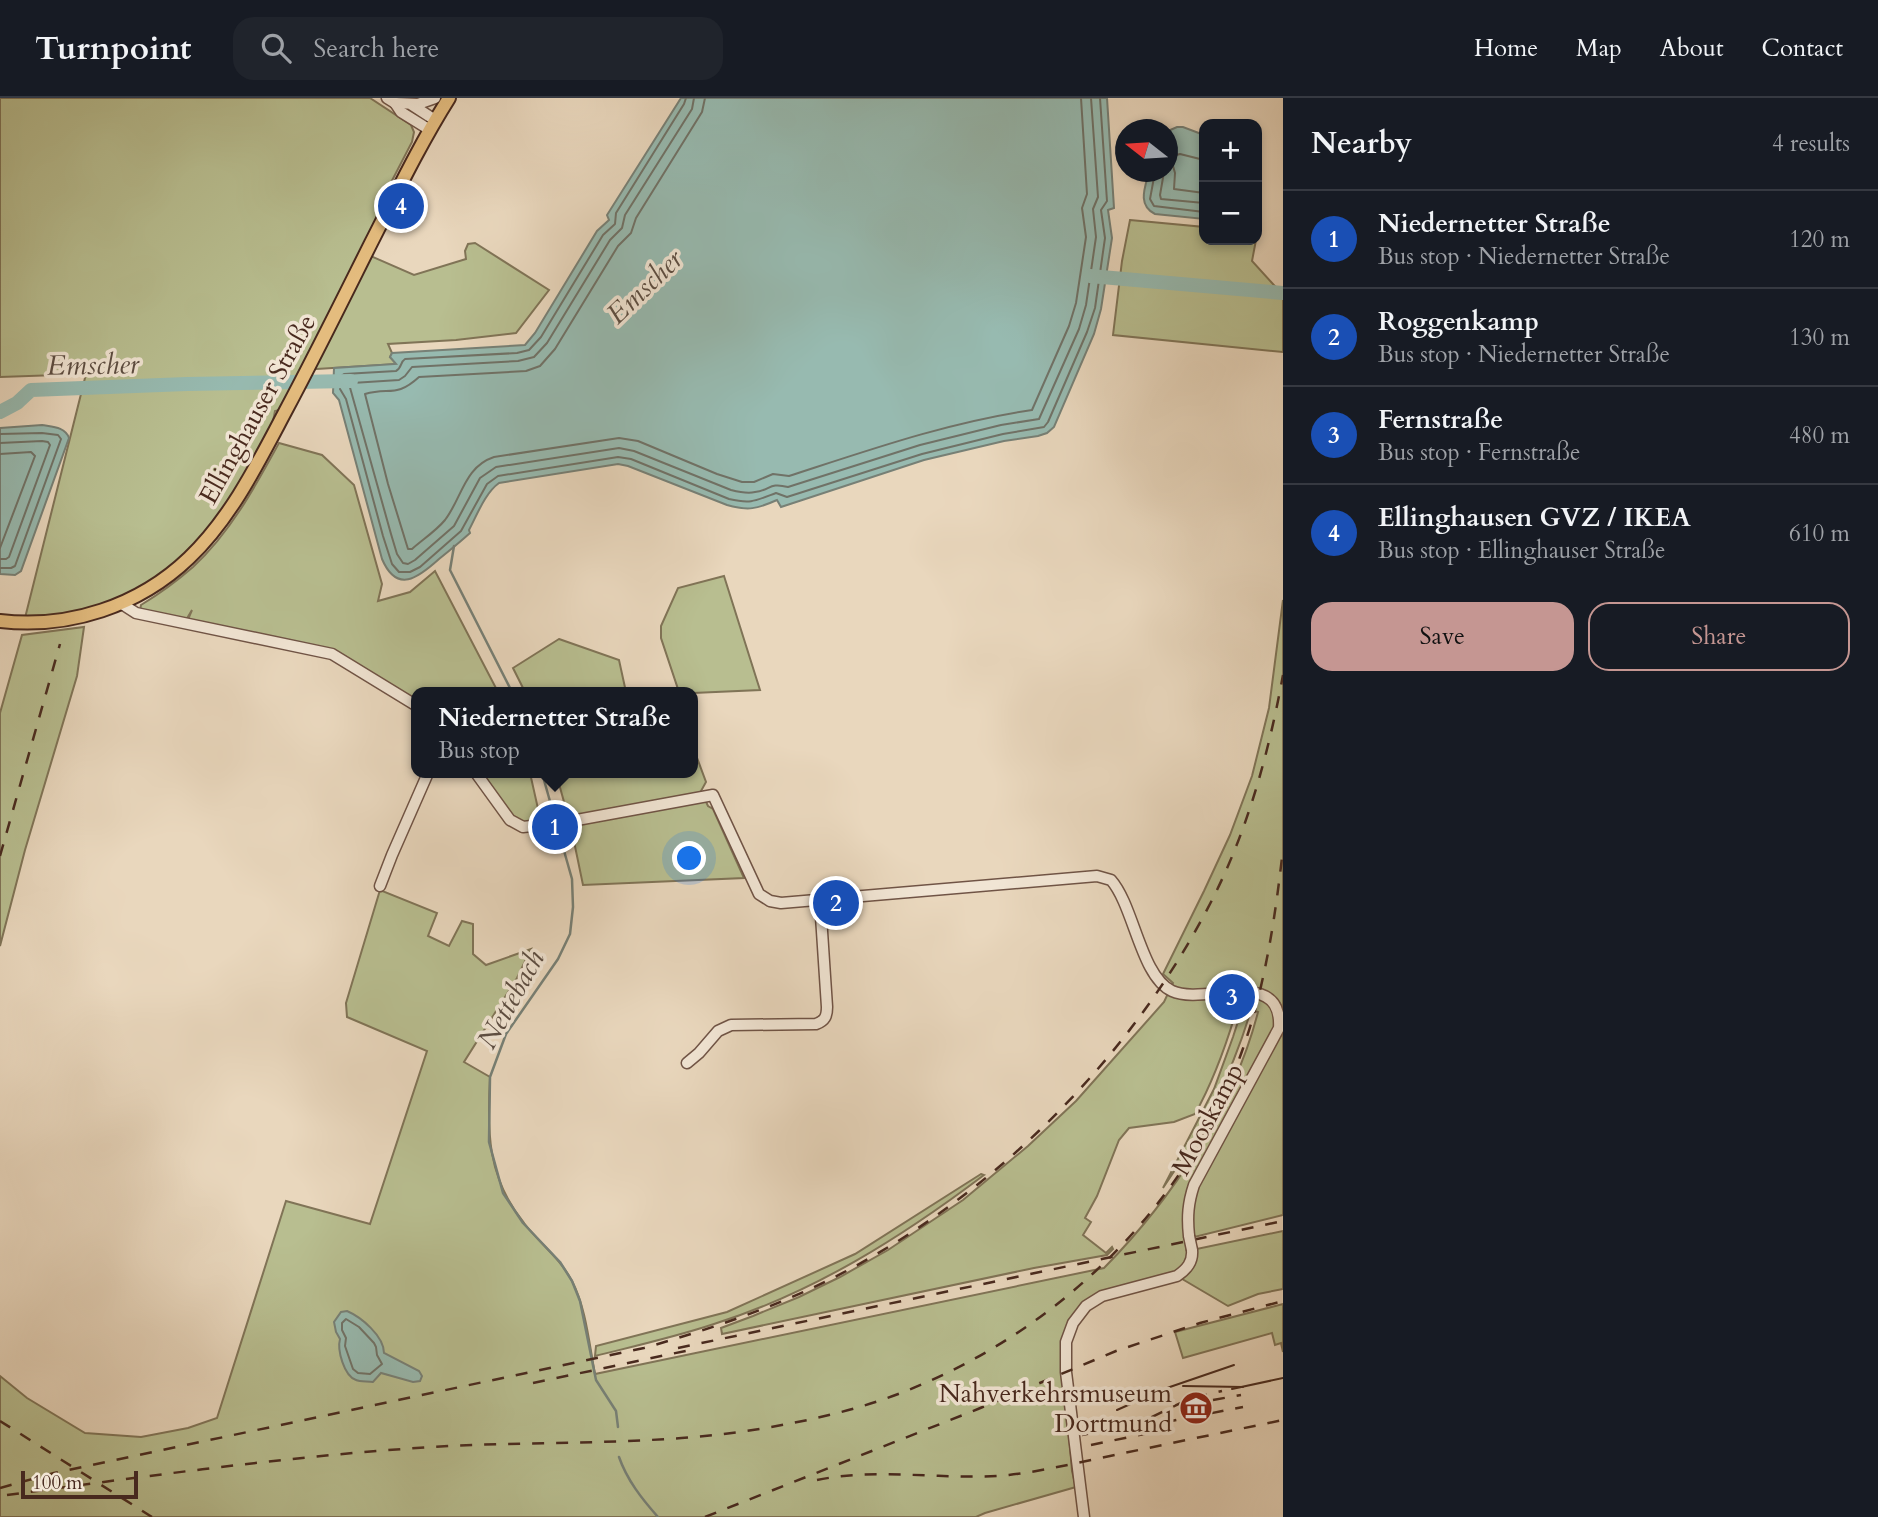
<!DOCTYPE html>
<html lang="en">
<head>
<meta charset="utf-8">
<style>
	:root { --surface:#171b24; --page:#20242c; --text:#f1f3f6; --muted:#9ea1a6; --line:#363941; --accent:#c59692 }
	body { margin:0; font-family:Cardo,serif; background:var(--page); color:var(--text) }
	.controls { position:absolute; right:21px; top:21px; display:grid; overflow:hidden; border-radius:14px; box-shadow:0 4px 10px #0003 }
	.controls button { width:63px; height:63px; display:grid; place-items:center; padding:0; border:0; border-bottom:2px solid var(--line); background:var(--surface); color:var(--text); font:35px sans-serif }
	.compass { position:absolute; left:1115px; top:21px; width:63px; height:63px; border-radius:50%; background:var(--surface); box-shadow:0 4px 10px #0003; rotate:287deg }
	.scale { position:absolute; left:21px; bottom:18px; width:117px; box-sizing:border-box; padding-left:7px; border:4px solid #48291e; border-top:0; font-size:19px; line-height:24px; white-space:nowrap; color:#48291e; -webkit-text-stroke:5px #f1e5d4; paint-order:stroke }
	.you { position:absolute; left:690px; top:761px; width:24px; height:24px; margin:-18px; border:5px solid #fff; border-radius:50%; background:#1a73e8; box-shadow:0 0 0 10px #1a73e833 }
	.badge { display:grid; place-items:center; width:46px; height:46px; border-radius:50%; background:var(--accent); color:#fff; font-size:23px; font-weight:700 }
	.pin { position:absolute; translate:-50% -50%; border:4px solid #fff; box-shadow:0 2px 7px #0006 }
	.popup { position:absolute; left:411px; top:589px; width:287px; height:91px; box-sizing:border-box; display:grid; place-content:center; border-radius:14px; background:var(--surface); filter:drop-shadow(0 2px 5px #0005); font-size:23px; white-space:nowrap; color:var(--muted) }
	.popup b { font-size:26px; color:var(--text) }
	.popup::after { content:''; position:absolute; left:50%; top:100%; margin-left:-14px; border:14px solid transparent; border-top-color:var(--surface) }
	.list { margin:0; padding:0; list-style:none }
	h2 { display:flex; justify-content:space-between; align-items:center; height:91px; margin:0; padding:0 28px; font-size:30px }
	h2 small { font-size:23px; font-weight:400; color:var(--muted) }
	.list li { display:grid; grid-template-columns:46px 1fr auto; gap:21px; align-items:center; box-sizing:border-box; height:98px; padding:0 28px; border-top:2px solid var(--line) }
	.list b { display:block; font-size:26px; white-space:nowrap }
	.list p { margin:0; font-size:23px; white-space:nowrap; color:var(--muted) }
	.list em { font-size:23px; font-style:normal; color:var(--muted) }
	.actions { display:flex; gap:14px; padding:21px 28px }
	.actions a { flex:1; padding:16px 0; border:2px solid var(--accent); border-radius:21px; text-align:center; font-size:24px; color:var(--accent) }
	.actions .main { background:var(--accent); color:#111 }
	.icon { flex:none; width:38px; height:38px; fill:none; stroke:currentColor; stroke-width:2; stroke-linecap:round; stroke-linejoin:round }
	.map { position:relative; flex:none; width:1283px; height:1419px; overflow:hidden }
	header { display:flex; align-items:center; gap:42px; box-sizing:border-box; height:98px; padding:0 35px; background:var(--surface); border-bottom:2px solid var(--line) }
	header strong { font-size:33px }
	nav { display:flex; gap:38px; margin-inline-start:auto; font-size:24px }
	.search { width:490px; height:63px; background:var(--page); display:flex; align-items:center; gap:18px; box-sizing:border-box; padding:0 24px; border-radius:21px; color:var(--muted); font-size:26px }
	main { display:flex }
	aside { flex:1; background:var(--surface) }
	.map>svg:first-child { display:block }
	.green { fill:#b8be90; stroke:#807457; stroke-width:2 }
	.water { fill:#97bab0; stroke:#778076; stroke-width:2 }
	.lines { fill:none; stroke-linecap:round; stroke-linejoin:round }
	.shore { stroke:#707267; stroke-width:2 }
	.stream { stroke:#778076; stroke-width:2.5 }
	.river { stroke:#97bab0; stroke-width:14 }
	.minor-casing { stroke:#705446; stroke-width:13 }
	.major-casing { stroke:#48291e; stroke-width:16 }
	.minor { stroke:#f1e5d4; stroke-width:10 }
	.major { stroke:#e4bc7e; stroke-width:12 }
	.tram { stroke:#48291e; stroke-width:2 }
	.rail { stroke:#48291e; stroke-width:2.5; stroke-dasharray:12 12; stroke-linecap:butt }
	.minor-bridge-casing { stroke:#705446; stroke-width:13; stroke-linecap:butt }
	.minor-bridge { stroke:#f1e5d4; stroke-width:10 }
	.labels { text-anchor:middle; stroke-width:7; stroke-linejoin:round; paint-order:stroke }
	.street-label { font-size:26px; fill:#48291e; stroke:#f1e5d4 }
	.poi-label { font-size:26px; fill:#48291e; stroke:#f1e5d4; text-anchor:end }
	.water-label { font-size:28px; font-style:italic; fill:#5c4d42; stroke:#f1e5d4 }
</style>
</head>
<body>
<header>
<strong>Turnpoint</strong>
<div class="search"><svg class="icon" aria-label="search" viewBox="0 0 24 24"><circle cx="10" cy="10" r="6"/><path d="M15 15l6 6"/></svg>Search here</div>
<nav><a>Home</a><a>Map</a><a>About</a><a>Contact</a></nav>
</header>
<main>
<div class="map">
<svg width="1283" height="1419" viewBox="0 0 1283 1419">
	<rect width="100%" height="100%" fill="#e9d7bd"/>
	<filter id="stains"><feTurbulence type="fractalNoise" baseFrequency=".00286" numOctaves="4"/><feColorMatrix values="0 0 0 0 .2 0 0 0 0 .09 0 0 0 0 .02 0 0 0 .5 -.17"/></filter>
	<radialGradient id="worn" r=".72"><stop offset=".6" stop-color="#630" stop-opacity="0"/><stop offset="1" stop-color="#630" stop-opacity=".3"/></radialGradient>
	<g class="green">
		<polygon points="0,0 370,0 411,27 414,34 412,44 383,100 366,156 414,177 466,161 465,153 468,146 475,145 549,192 516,235 456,242 388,246 392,255 390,259 397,266 301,272 287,310 275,313 269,344 188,461 119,506 24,524 86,276 0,279"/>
		<polygon points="1130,122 1204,129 1204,142 1256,142 1252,163 1283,197 1283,254 1113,237 1122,163"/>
		<path d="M279 345 322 357 354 387 382 486 378 503 410 494 435 473 498 594H417V608L345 563 186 526 192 512 186 522 140 512 141 507C159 496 177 483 193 469 230 435 255 389 279 345Z"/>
		<polygon points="724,478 760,592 693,595 679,594 661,540 661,528 678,490"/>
		<path d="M1283 502V1117L1194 1139 1192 1152 1283 1133V1191L1258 1196 1228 1208 1177 1178 1121 1192 1070 1222 1063 1261 1072 1373 1076 1389 985 1415 976 1419H0V1278L27 1300 85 1335 141 1339 188 1330 217 1320 286 1103 370 1126 427 953 347 919 346 905 380 792 437 815 428 838 449 848 462 823 473 826V856L486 867 531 851 517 880 464 964 490 979C487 1034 487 1079 524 1125 539 1145 560 1160 572 1183 586 1210 589 1245 595 1276L1104 1170C1172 1101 1234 1008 1258 914L1251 912C1231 979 1203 1032 1163 1090L1214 991 1233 939 1243 908 1238 907C1227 945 1214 982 1195 1016L1174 1024 1129 1030 1119 1042 1097 1098 1085 1120 1091 1124 1083 1137 1106 1155 1112 1149 1113 1151 1107 1157 1034 1170 722 1236 721 1230 753 1218 799 1199 840 1179 888 1152 963 1102 1028 1048 1076 1003 1164 904 1173 885 1163 876 1204 793 1230 737 1252 678 1269 610Z"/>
		<polygon points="84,529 77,578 25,752 0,848 0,615 22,537"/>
		<polygon points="559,541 619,562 626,594 525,594 513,570"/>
		<polygon points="693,649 706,684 701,693 708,708 713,711 744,780 583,787 571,729 556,675 693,675"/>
		<polygon points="476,675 530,675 541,724 523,729"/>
		<path d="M981 1076 984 1077C902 1139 813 1195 714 1226 675 1239 635 1248 595 1258L596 1248 727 1214 855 1156Z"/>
		<polygon points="1283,1206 1283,1254 1281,1245 1275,1247 1272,1235 1183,1260 1175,1234"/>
	</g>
	<g class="water">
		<path d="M681 0H1107L1114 110 1108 112 1112 140 1101 211 1094 236 1054 329 1047 335 1038 338 1004 343 924 362 781 409 777 402C757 411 748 413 727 407L628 368 618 366 499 385C485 395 477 417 469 432L470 435C460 444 449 453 439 461 418 480 397 496 382 461L339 302 333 295 334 270 396 266 390 259 392 255 525 247 535 235 597 133 609 122 607 117Z"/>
		<path d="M1177 29H1183L1204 37V121L1155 116C1137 107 1145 89 1149 74H1168V33Z"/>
		<path d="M42 327C53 329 65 329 69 340L21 473 15 477 0 476V330Z"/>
		<path d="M347 1213C361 1219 384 1238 384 1255L419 1273 422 1278 420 1283 413 1284 381 1275 373 1284C368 1283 360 1284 356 1282 344 1278 337 1252 340 1241L336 1234 334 1224 341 1214Z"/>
	</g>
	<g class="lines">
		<g class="shore">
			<path d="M686 0 684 6 616 115 615 126 603 137 541 239 529 252 517 255 405 261C400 264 402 270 396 273L344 276 341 278 340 291 346 301 383 438 392 466 399 474H410L420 469 461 433 487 386 498 378 618 359 631 361 729 401C751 406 755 403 776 395L787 399 922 356 1003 336 1044 329 1048 324 1087 234 1095 210 1105 140 1101 112 1107 103 1100 0"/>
			<path d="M694 0 692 11 625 117 622 130 610 142 547 245 534 259 518 263 412 269 405 278 399 282 352 285 349 286 391 436 397 456 403 465 408 466 415 462 454 428 480 380 496 369 619 350 634 353 731 392C739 394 747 396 755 394 771 392 769 384 788 389L920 347 1001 327 1039 321 1079 231 1086 207 1096 139 1093 111 1098 99 1091 0"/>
			<path d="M705 0 702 14 636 120 631 135 618 148 555 251 540 268 526 273 419 279C396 300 390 289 365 296L388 386 408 451H412C422 442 436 433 445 422 462 400 464 369 494 359L619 340 638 343 717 376 742 384H754L773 376 789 378C869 352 949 324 1032 312L1069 228 1076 205 1086 139 1082 110 1087 96 1081 0"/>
			<polyline points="1204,62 1180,56 1173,58 1171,61 1175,75 1174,91 1204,95"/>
			<polyline points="1155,74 1150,101 1154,108 1204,114"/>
			<polyline points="1164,74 1160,97 1161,101 1204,105"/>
			<polyline points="0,336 42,335 58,337 61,341 15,468 11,470 0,470"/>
			<polyline points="0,345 42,343 48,344 50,347 9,459 6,461 0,461"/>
			<polyline points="0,356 31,354 35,358 0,450"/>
			<polygon points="346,1221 359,1229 374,1245 376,1249 377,1257 382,1266 370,1276 358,1275 353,1271 345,1248 346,1240 342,1232 342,1225"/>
		</g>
		<g class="stream">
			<polyline points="454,448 450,472 512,594"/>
			<polyline points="542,675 572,781 573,809 570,836 558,861 506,936 490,979 489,1044 503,1095 523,1125 560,1164 572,1183 580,1203 596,1282 616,1313 618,1329"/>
			<path d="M619 1359C627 1382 642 1401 658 1419"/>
		</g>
		<g class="river">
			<polyline points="1090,178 1283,195"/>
			<polyline points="0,314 17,305 31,292 187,286 351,283"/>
		</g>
		<defs>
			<g id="minor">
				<polyline points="387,0 395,5 401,14 430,32"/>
				<polyline points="395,5 418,6 435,0"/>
				<polyline points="412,7 435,22"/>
				<polyline points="122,506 136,515 332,556 417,608"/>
				<path d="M476 675 510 722 523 729 566 724 713 697 759 796 770 803 781 805 1097 778 1111 782C1134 808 1141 879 1172 893 1204 908 1283 868 1279 930L1194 1087C1188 1105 1187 1119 1189 1138"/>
				<polyline points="380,788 392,757 428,675"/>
				<path d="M687 965 699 955 718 933 731 927 816 926C825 923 827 918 827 909L820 803"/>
				<path d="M1084 1419 1066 1274V1244L1073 1225 1086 1208 1102 1198 1177 1178C1187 1171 1193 1164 1192 1152"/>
			</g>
			<path id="major" d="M0 523C69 531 139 508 189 460 231 420 258 365 285 314 315 258 343 201 371 145 396 96 420 46 449 0"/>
		</defs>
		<use href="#minor" class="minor-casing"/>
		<use href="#major" class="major-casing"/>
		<use href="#minor" class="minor"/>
		<use href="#major" class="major"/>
		<g class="tram">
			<polyline points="1183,1288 1243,1289"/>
			<polyline points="1232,1291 1283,1280"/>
			<polyline points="1117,1312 1164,1291 1234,1267"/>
		</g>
		<g class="rail">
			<polyline points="0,758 60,546"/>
			<polyline points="678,1250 1283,1123"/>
			<polyline points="533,1285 690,1252"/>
			<polyline points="1213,1302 1241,1297"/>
			<polyline points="0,1323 152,1419"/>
			<polyline points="1141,1329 1243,1309"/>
			<polyline points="1082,1337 1129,1327 1148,1321 1189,1301 1222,1293"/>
			<polyline points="1091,1347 1154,1334"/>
			<path d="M817 1382C880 1369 945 1383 1009 1377 1043 1373 1076 1365 1110 1358 1167 1346 1225 1334 1283 1322"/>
			<path d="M0 1390 54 1375 644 1250C700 1234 755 1216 808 1192 979 1113 1130 966 1214 798 1249 728 1269 653 1283 577"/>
			<path d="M7 1397C148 1378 290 1358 432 1349 545 1342 659 1349 771 1329 823 1320 876 1307 925 1285 1068 1223 1188 1103 1241 956 1265 890 1275 821 1283 751"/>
			<polyline points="705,1419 978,1311 1116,1253 1200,1225 1283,1203"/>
		</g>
		<defs>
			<polyline id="minor-bridge" points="1189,1138 1192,1152"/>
		</defs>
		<use href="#minor-bridge" class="minor-bridge-casing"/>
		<use href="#minor-bridge" class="minor-bridge"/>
	</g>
	<defs>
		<symbol id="museum-disc" viewBox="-11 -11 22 22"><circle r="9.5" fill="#8f2418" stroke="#f1e5d4"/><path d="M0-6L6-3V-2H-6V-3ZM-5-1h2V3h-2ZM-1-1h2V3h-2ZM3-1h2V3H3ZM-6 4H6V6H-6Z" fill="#fff"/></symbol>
	</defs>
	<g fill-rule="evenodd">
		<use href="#museum-disc" x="1177" y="1291" width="38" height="38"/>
	</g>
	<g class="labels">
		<g class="street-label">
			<text transform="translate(257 311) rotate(-61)" y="9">Ellinghauser Straße</text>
			<text transform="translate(1207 1021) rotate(-62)" y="9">Mooskamp</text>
		</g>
		<g class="poi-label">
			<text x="1172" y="1304">Nahverkehrsmuseum<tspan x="1172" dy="30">Dortmund</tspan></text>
		</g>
		<g class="water-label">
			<text transform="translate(644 188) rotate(-44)" y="10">Emscher</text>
			<text transform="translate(93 266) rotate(-1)" y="10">Emscher</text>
			<text transform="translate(510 901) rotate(-61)" y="10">Nettebach</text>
		</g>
	</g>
	<rect width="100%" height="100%" filter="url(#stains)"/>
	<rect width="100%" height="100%" fill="url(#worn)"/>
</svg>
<div class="controls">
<button>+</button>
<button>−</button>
</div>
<svg class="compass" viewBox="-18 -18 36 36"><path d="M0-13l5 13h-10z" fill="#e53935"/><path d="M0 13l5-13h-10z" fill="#9ea1a6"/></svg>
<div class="scale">100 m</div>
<div class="you"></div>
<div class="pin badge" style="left:555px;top:729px;background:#1a4fb4">1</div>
<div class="popup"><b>Niedernetter Straße</b>Bus stop</div>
<div class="pin badge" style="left:836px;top:805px;background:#1a4fb4">2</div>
<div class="pin badge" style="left:1232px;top:899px;background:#1a4fb4">3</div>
<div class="pin badge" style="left:401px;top:108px;background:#1a4fb4">4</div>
</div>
<aside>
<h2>Nearby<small>4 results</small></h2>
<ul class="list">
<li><span class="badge" style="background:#1a4fb4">1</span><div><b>Niedernetter Straße</b><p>Bus stop · Niedernetter Straße</p></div><em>120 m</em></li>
<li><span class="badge" style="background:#1a4fb4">2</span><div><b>Roggenkamp</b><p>Bus stop · Niedernetter Straße</p></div><em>130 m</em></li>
<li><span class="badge" style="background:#1a4fb4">3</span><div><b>Fernstraße</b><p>Bus stop · Fernstraße</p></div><em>480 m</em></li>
<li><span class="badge" style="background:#1a4fb4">4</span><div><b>Ellinghausen GVZ / IKEA</b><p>Bus stop · Ellinghauser Straße</p></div><em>610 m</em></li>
</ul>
<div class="actions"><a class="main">Save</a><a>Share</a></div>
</aside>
</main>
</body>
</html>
